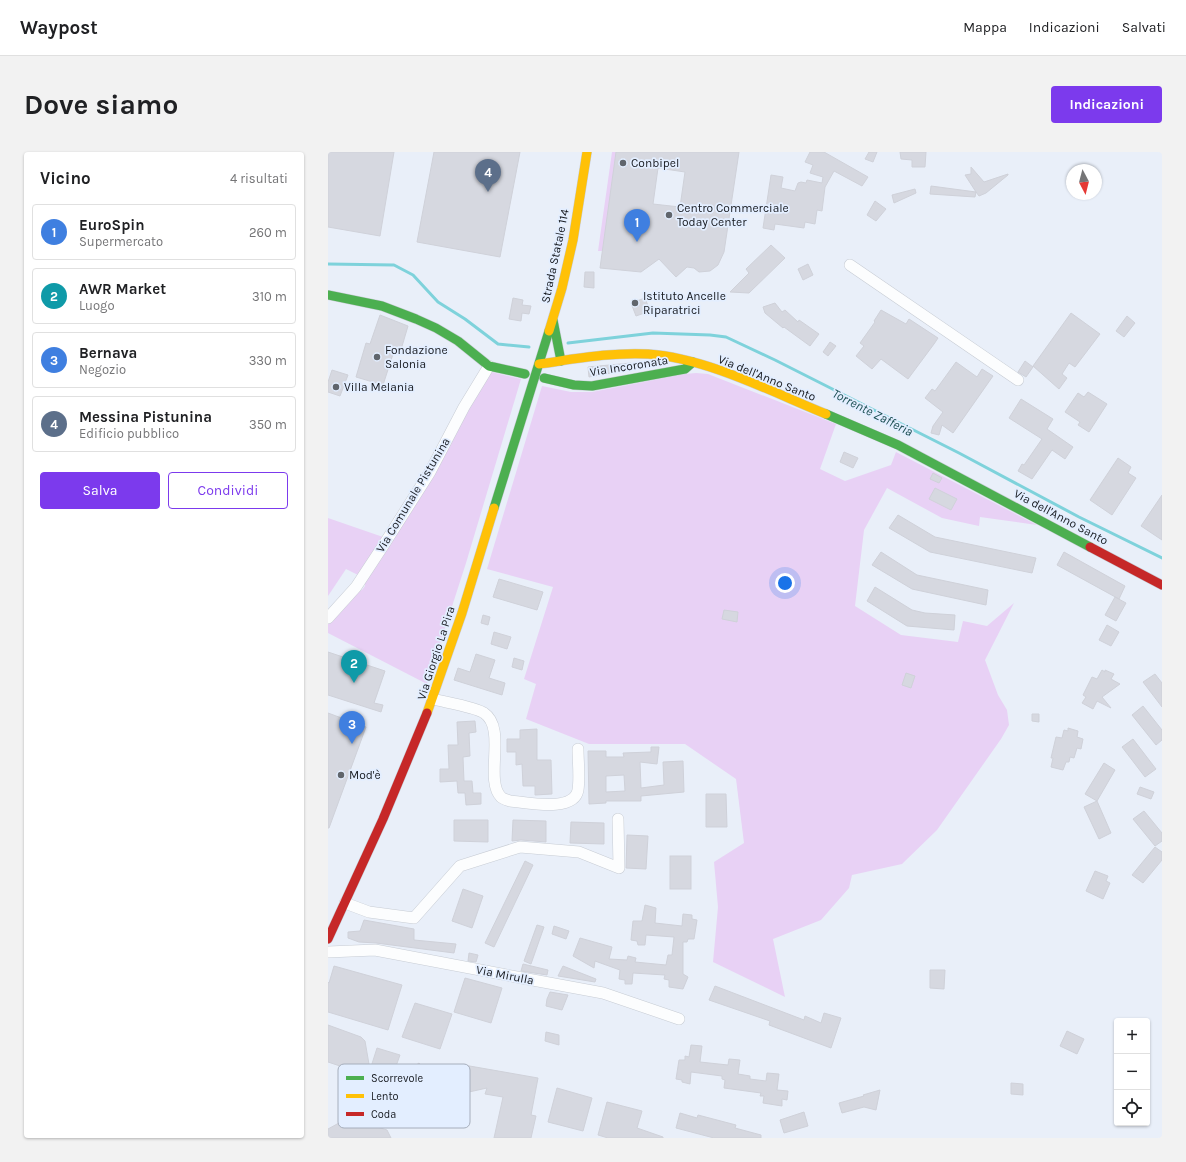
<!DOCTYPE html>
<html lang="it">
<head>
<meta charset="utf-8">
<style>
	:root { --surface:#fff; --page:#f2f2f2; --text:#202124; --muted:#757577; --line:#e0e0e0; --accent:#7c3aed }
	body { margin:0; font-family:Karla,sans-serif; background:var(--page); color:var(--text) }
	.controls { position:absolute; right:12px; bottom:12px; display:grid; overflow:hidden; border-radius:4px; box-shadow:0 1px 3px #0004 }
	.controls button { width:36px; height:36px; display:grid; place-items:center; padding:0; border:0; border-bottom:1px solid var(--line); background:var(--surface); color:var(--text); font:20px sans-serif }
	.compass { position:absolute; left:738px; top:12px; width:36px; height:36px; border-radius:50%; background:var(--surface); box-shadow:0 1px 3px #0004; rotate:173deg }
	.you { position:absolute; left:457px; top:431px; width:14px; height:14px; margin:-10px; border:3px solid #fff; border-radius:50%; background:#1a73e8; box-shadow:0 0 0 6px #1a73e833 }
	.badge { display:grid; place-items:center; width:26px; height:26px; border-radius:50%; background:var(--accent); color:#fff; font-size:13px; font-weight:700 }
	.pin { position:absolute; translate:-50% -33px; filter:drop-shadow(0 1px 2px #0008) }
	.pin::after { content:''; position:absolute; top:21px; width:14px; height:12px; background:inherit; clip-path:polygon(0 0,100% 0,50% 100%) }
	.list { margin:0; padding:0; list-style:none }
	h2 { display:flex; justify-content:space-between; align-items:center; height:52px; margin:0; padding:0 16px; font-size:17px }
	h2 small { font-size:13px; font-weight:400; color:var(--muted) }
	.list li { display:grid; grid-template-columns:26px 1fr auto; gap:12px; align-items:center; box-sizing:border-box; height:56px; margin:0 8px 8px; padding:0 8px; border:1px solid var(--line); border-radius:4px }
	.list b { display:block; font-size:15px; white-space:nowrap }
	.list p { margin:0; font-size:13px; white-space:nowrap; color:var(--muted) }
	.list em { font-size:13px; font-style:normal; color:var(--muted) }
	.actions { display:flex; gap:8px; padding:12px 16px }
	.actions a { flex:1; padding:9px 0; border:1px solid var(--accent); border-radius:4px; text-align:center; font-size:14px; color:var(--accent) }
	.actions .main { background:var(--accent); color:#fff }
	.icon { flex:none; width:22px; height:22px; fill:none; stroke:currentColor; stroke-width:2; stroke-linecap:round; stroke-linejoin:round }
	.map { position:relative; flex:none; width:834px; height:986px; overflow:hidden; border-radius:4px }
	header { display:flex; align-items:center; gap:24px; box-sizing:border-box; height:56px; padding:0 20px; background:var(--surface); border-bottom:1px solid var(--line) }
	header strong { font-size:19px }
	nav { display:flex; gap:22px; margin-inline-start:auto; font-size:14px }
	.intro { display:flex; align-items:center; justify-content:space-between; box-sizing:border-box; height:96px; padding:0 24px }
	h1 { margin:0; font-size:28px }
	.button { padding:10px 18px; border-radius:4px; background:var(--accent); color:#fff; font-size:14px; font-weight:700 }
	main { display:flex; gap:24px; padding:0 24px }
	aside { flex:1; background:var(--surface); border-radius:4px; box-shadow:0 1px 3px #0004 }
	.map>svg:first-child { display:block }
	.green { fill:#e8d1f5 }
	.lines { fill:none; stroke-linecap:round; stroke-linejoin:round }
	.stream { stroke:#7ed2db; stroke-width:3 }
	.building { fill:#d6d8e0; stroke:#cfd1d9; fill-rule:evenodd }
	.street-casing { stroke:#c7ccd4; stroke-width:12 }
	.fast-casing { stroke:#c7ccd4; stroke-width:10 }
	.slow-casing { stroke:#c7ccd4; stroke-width:10 }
	.jam-casing { stroke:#c7ccd4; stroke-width:10 }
	.street { stroke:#fcfdfe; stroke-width:11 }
	.fast { stroke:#4caf50; stroke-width:9 }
	.slow { stroke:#ffc107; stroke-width:9 }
	.jam { stroke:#c62828; stroke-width:9 }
	.poi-dot { fill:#60656c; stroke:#e3eeff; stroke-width:1.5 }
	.labels { text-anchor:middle; stroke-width:3.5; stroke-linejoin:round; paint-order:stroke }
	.poi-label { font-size:12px; fill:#171a20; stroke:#e3eeff; text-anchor:start }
	.street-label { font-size:12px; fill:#171a20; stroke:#e3eeff }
	.water-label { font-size:13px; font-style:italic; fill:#1a4d51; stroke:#e3eeff }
	.key { fill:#e3eeff; stroke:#a6aebc; stroke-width:1 }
	.key-label { font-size:11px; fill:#171a20 }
</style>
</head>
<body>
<header>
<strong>Waypost</strong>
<nav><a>Mappa</a><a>Indicazioni</a><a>Salvati</a></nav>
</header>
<div class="intro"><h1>Dove siamo</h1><a class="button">Indicazioni</a></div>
<main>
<aside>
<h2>Vicino<small>4 risultati</small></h2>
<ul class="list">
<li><span class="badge" style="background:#3f7fe0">1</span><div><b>EuroSpin</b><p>Supermercato</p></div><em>260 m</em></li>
<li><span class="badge" style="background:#0f9aa8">2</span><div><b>AWR Market</b><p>Luogo</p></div><em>310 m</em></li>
<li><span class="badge" style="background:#3f7fe0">3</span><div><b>Bernava</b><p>Negozio</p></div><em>330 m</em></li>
<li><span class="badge" style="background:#5c6f8a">4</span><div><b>Messina Pistunina</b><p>Edificio pubblico</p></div><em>350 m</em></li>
</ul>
<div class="actions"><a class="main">Salva</a><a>Condividi</a></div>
</aside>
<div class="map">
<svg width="834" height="986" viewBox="0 0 834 986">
	<rect width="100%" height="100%" fill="#e9eff9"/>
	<g class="green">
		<polygon points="284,0 289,0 275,99 270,99"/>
		<polygon points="163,220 193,227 138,411 99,532 0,481 0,470 22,450 30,439 34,438 37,434 37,430"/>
		<polygon points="368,221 380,222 508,272 492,317 517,329 563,313 568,300 709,373 652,365 651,374 614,366 559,336 536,378 527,454 573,483 630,490 635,469 659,474 686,451 657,508 670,543 679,558 681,573 673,587 609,678 574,712 524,723 521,736 493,768 445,787 457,845 385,810 390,755 386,710 416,691 408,627 357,592 261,592 198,567 208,532 196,527 225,435 159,417 214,234 243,240 264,240 357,222"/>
		<polygon points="0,366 55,385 30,423 18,417 0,444"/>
	</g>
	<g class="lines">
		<g class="stream">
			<polyline points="0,112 66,113 85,123 110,150 137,167 170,192 201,195"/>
			<polyline points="240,191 325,181 382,183 398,185 447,208 631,301 751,365 834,406"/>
		</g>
	</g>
	<g class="building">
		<polygon points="0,0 66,0 52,84 0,75"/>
		<polygon points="106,0 192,0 172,105 89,90"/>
		<path d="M288 0H411L396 100 390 113 382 119 371 120 366 116 359 115 348 125 331 107 313 120 272 116ZM330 16 357 20 352 55 325 52Z"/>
		<polygon points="482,0 496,0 540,25 534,34 506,19 497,35 494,59 489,58 487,72 477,70 476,76 447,72 446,78 435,76 443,23 455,25 453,36 467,39 470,31 473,30 478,31 479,28 494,31 495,25 482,21 485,13 477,10"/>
		<polygon points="541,0 549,0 545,10 537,7"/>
		<polygon points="572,0 598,0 597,15 584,15 584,8 573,7"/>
		<polygon points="643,15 656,30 680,22 680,23 658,41 651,44 648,40 647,45 602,42 603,34 648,40 637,23 643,22"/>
		<polygon points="587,37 588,41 566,51 564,43"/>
		<polygon points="547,49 558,57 548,69 539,63"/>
		<polygon points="443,93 457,106 421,141 402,140 421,121 418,117"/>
		<polygon points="480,112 485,123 475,128 470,117"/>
		<polygon points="257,120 266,120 266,136 256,135"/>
		<polygon points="185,146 195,148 194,153 203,154 201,162 194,161 193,169 181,167"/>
		<polygon points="317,146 322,159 308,164 303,151"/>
		<polygon points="447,151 454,160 457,158 470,170 471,168 491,182 482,194 456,175 455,176 437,161 435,155"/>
		<polygon points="553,158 578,172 581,167 610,186 606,192 580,227 553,207 544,217 528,204 536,194 532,191 547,170 546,169"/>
		<polygon points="743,161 772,182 747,215 741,211 734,222 739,226 731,237 705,214"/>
		<polygon points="52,163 80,174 72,201 66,199 55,233 28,225 38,191 42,192"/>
		<polygon points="799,164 807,171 796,185 788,179"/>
		<polygon points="502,190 508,194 500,204 495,200"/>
		<polygon points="697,209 705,215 698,225 690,220"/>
		<polygon points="628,210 649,225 654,217 665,224 625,281 614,273 611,283 603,281 605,274 615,260 597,246 604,237 607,239"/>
		<polygon points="303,211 304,217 261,225 260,215"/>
		<polygon points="4,218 20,223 12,244 0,240 0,230"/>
		<polygon points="760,240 779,252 761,280 750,273 752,270 737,260 750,241 756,245"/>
		<polygon points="693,247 725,267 719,277 745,295 737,307 724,298 704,327 690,319 694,312 696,313 714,287 681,266"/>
		<polygon points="516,300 530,306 525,316 512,310"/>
		<polygon points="790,306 803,315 800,321 808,326 784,363 762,348"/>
		<polygon points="605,321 614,326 611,331 602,327"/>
		<polygon points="607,336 629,347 623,358 601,347"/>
		<polygon points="834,343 834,388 813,374"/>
		<polygon points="570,363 607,385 708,406 704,421 602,400 561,376"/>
		<polygon points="553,400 589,423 660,438 658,453 584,437 544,413"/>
		<polygon points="736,400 797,434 791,447 729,413"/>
		<polygon points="171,427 215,440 209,458 165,445"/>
		<polygon points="547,435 584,458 597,461 627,463 626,478 579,474 539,449"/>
		<polygon points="787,445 798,451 788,469 777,463"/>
		<polygon points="396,458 410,460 409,470 394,467"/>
		<polygon points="155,463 162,465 160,473 153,471"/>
		<polygon points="779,473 791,480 783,494 771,488"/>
		<polygon points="166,480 183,485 179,497 163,492"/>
		<polygon points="0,500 57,519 46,551 55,553 53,560 0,543"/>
		<polygon points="148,502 167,508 161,526 177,531 174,543 126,528 130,516 142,520"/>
		<polygon points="186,506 196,509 194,518 184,515"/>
		<polygon points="774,518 777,520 777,518 786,522 783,527 792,532 774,545 783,556 769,549 765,557 754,551 758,545 755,543 764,525 769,527"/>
		<polygon points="578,521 587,524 583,536 574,533"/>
		<polygon points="827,522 834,531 834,555 815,530"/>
		<polygon points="815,554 834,578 834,588 828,593 804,563"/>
		<polygon points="0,561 38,575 1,676 0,676"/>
		<polygon points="704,562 711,562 711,570 704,569"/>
		<polygon points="147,569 148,580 141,581 142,604 135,605 136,629 144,629 145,641 153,641 153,652 138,653 137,641 130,641 129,629 112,630 112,617 121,617 120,593 130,593 129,570"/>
		<polygon points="740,576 750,579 749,585 755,587 753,597 749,596 746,606 742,605 741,610 738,610 735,618 723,615 725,606 723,606 728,585 734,586 736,578 740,579"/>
		<polygon points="209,577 209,608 223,608 224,642 207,643 207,634 195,634 194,612 188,613 188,600 179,600 179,587 192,587 192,578"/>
		<polygon points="805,587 828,617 817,625 794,595"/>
		<path d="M323 595H331L329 612 312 610 313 636 336 633 335 610 355 609 356 640 313 644V649H278V651L261 652 260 599H278V605H296L295 601 323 600ZM296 623 297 639 278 640V624Z"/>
		<polygon points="776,611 787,618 769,649 757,642"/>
		<polygon points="812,635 826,640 823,647 809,642"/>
		<polygon points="378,642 398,642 399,675 378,675"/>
		<polygon points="769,649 783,681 771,687 756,655"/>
		<polygon points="816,659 834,681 834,689 827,694 805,667"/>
		<polygon points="126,668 160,668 160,690 126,689"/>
		<polygon points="185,668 218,669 218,690 193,688 184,689"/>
		<polygon points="243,670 276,671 276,692 242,691"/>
		<polygon points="299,683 320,684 318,717 298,716"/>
		<polygon points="827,695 834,700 834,708 815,731 804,723"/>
		<rect x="342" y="704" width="21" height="33"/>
		<polygon points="197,709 205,713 166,795 157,791"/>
		<polygon points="767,719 780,724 778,729 782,731 775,747 758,739"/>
		<polygon points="135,737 155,744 144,776 124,769"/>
		<polygon points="317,753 328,756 327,771 354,774 355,762 364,763 364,767 369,768 366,787 360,787 359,790 355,790 355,822 360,825 355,837 341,835 341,828 336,827 337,823 305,821 304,832 297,832 297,828 291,827 292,818 267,809 266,816 245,804 252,786 284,795 281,807 299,808 300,804 308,806 307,810 338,813 340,803 344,803 346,785 318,783 317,793 310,793 309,789 303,788 305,769 314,769"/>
		<polygon points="36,768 86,777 86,788 128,792 126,801 48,791 31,790 20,786 20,780 32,779"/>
		<polygon points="209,773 216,775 203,812 196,809"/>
		<polygon points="226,774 241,779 238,787 224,782"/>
		<polygon points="141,801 150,803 148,810 140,809"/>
		<polygon points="195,812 220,818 219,823 193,819"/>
		<polygon points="6,814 74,833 60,878 0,860 0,830 1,831"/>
		<polygon points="235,814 268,827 267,830 230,824"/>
		<polygon points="602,818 617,818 616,837 602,836"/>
		<polygon points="137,826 174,836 163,871 126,860"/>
		<polygon points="387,834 476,868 477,864 493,871 496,861 513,866 503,896 441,873 442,869 381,848"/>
		<polygon points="222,840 240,843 234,858 218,854 219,847"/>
		<polygon points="87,851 124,862 112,897 74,885"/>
		<polygon points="0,873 33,885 37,889 42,918 49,896 72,903 67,917 58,914 42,946 29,940 41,914 21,917 0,910"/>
		<polygon points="739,879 756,887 749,902 732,894"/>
		<polygon points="218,880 231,883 231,893 217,889"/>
		<polygon points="363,893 374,894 372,910 400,913 401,907 412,908 410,922 422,924 422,927 438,929 439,921 451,922 449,938 460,939 459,948 454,947 454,954 435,951 436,944 432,944 433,941 396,936 397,928 394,927 394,924 363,920 362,932 354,930 354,928 348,927 351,908 357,908 357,904 361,905"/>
		<polygon points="91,911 100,922 76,942 77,943 58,960 48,949 72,925"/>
		<polygon points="136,913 210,926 203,963 208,964 203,986 166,986 175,945 157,942 159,936 141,940 132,938"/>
		<polygon points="683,931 695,932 695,943 683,942"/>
		<polygon points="229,936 264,946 255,979 220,970"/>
		<polygon points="552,938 548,958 536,955 514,961 511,951 536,944 535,943"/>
		<polygon points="279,950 314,959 309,976 335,985 335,986 280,986 270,983"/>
		<polygon points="476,960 480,974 456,981 452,968"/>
		<polygon points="352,961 369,966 370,963 408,973 407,976 433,983 433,986 386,986 348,976"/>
		<polygon points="20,966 59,978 63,986 0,986 0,977"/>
	</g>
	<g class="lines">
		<defs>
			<g id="street">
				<polyline points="522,113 690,228"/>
				<polyline points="0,466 28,435 55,394 102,320 136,255 161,214"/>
				<path d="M105 547C116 550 148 555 156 561 179 576 156 628 173 645 175 647 179 648 182 649 198 650 246 661 250 638 252 625 250 610 250 597"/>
				<polyline points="17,751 41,760 86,766 132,714 192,695 251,700 291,716 290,667"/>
				<polyline points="0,800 47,798 194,826 275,841 351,867"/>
			</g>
			<g id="fast">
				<polyline points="0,143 54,154 88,167 108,176 130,189 161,214 197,222"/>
				<polyline points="225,168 233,209"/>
				<polyline points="216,226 246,233 264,234 357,217 365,210"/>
				<polyline points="498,262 570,293 762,395"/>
				<polyline points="166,356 221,179"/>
			</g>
			<g id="slow">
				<polyline points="221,179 234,136 245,88 259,0"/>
				<path d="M211 212C247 207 283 200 320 202 379 206 444 240 498 262"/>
				<polyline points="99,561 134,461 166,356"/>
			</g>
			<g id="jam">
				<polyline points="762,395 834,433"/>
				<polyline points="0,787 55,667 99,561"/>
			</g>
		</defs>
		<use href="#street" class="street-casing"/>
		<use href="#fast" class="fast-casing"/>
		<use href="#slow" class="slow-casing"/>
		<use href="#jam" class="jam-casing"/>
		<use href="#street" class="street"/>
		<use href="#fast" class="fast"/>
		<use href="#slow" class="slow"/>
		<use href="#jam" class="jam"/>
	</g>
	<g class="poi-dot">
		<circle cx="295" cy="11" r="4"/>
		<circle cx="341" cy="63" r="4"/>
		<circle cx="307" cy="151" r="4"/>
		<circle cx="49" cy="205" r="4"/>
		<circle cx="8" cy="235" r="4"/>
		<circle cx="13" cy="623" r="4"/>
	</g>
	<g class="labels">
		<g class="poi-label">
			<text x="303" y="15">Conbipel</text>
			<text x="349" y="60">Centro Commerciale<tspan x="349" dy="14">Today Center</tspan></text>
			<text x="315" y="148">Istituto Ancelle<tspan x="315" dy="14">Riparatrici</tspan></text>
			<text x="57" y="202">Fondazione<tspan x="57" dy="14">Salonia</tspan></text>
			<text x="16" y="239">Villa Melania</text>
			<text x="21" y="627">Mod'è</text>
		</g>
		<g class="street-label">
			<text transform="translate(227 104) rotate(-78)" y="4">Strada Statale 114</text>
			<text transform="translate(301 214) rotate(-9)" y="4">Via Incoronata</text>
			<text transform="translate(439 226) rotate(22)" y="4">Via dell'Anno Santo</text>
			<text transform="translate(85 343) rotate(-59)" y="4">Via Comunale Pistunina</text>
			<text transform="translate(733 365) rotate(28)" y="4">Via dell'Anno Santo</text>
			<text transform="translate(108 501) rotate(-72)" y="4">Via Giorgio La Pira</text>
			<text transform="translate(177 823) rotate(11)" y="4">Via Mirulla</text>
		</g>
		<g class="water-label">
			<text transform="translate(545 260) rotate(27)" y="5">Torrente Zafferia</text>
		</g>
	</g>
	<rect x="10" y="912" width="132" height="64" rx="6" class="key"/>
	<rect x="18" y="924" width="18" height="4" fill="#4caf50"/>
	<rect x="18" y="942" width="18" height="4" fill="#ffc107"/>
	<rect x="18" y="960" width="18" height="4" fill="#c62828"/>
	<g class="key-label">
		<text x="43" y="930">Scorrevole</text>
		<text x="43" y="948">Lento</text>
		<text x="43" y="966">Coda</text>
	</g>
</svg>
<div class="controls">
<button>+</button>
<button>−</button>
<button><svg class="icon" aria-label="locate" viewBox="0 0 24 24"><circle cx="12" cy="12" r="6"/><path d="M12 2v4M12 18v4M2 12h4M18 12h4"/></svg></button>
</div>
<svg class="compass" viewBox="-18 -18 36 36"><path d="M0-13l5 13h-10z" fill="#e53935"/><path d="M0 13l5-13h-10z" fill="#757577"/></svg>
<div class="you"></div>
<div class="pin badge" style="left:309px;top:90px;background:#3f7fe0">1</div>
<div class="pin badge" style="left:26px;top:531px;background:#0f9aa8">2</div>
<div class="pin badge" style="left:24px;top:592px;background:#3f7fe0">3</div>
<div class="pin badge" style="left:160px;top:40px;background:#5c6f8a">4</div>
</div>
</main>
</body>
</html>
